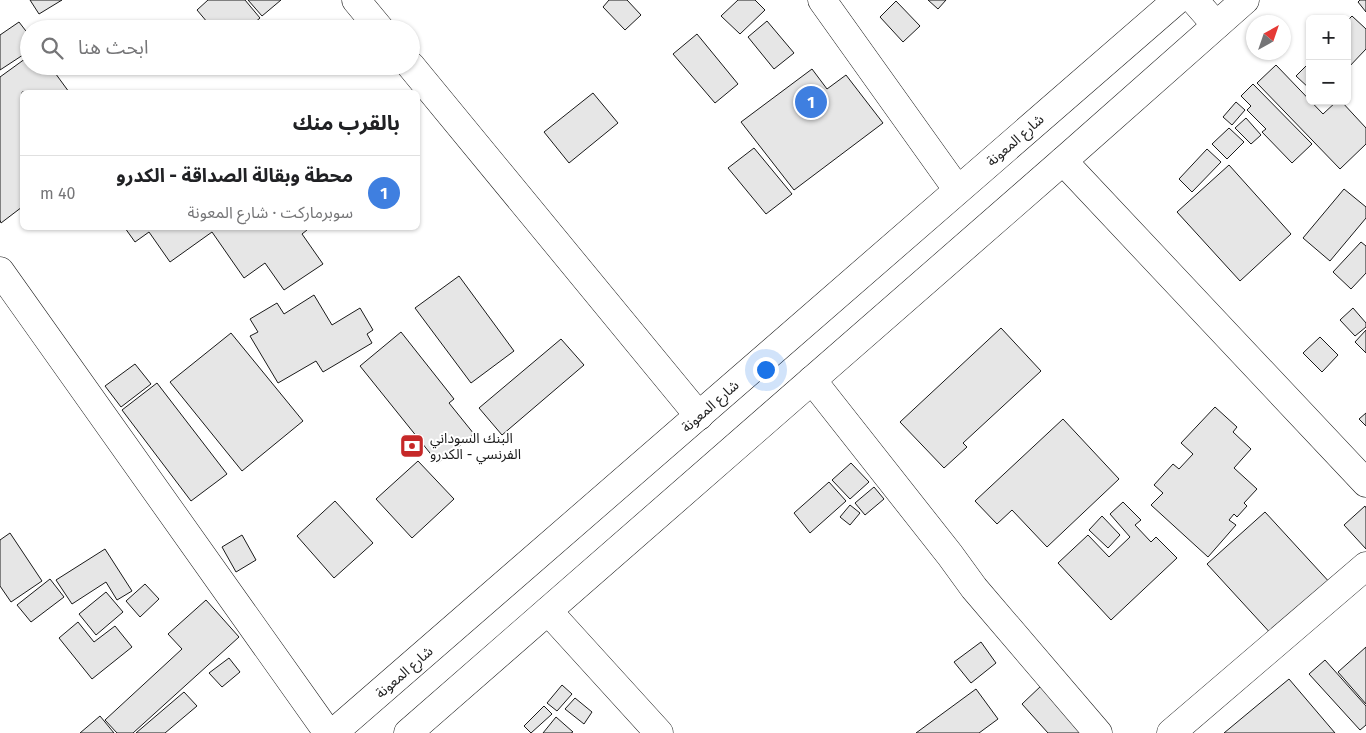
<!DOCTYPE html>
<html lang="ar">
<head>
<meta charset="utf-8">
<style>
	:root { --surface:#fff; --page:#f2f2f2; --text:#202124; --muted:#757577; --line:#e0e0e0; --accent:#0b8043 }
	body { margin:0; font-family:"Fira Sans","Noto Sans Arabic",sans-serif; background:var(--page); color:var(--text); direction:rtl }
	.controls { position:absolute; right:15px; top:15px; display:grid; overflow:hidden; border-radius:8px; box-shadow:0 1px 4px #0004 }
	.controls button { width:45px; height:45px; display:grid; place-items:center; padding:0; border:0; border-bottom:1px solid var(--line); background:var(--surface); color:var(--text); font:25px sans-serif }
	.compass { position:absolute; left:1246px; top:15px; width:45px; height:45px; border-radius:50%; background:var(--surface); box-shadow:0 1px 4px #0004; rotate:40deg }
	.you { position:absolute; left:765px; top:369px; width:18px; height:18px; margin:-12px; border:4px solid #fff; border-radius:50%; background:#1a73e8; box-shadow:0 0 0 8px #1a73e833 }
	.badge { display:grid; place-items:center; width:32px; height:32px; border-radius:50%; background:var(--accent); color:#fff; font-size:16px; font-weight:700 }
	.pin { position:absolute; translate:-50% -50%; border:2px solid #fff; box-shadow:0 1px 5px #0006 }
	.list { margin:0; padding:0; list-style:none }
	h2 { display:flex; justify-content:space-between; align-items:center; height:65px; margin:0; padding:0 20px; font-size:21px }
	h2 small { font-size:16px; font-weight:400; color:var(--muted) }
	.list li { display:grid; grid-template-columns:32px 1fr auto; gap:15px; align-items:center; box-sizing:border-box; height:75px; padding:0 20px; border-top:1px solid var(--line) }
	.list b { display:block; font-size:19px; white-space:nowrap }
	.list p { margin:0; font-size:16px; white-space:nowrap; color:var(--muted) }
	.list em { font-size:16px; font-style:normal; color:var(--muted) }
	.icon { flex:none; width:28px; height:28px; fill:none; stroke:currentColor; stroke-width:2; stroke-linecap:round; stroke-linejoin:round }
	.map { position:relative; flex:none; width:1366px; height:733px; overflow:hidden; direction:ltr }
	.search { position:absolute; background:var(--surface); box-shadow:0 1px 4px #0004; left:20px; top:20px; width:400px; height:55px; display:flex; align-items:center; gap:12px; box-sizing:border-box; padding:0 18px; border-radius:28px; color:var(--muted); font-size:19px }
	.panel { position:absolute; background:var(--surface); box-shadow:0 1px 4px #0004; left:20px; top:90px; width:400px; height:140px; border-radius:8px; direction:rtl }
	.map>svg:first-child { display:block }
	.building { fill:#e6e6e6; stroke:#1a1a1a }
	.lines { fill:none; stroke-linecap:round; stroke-linejoin:round }
	.street-casing { stroke:#1a1a1a; stroke-width:29 }
	.highway-casing { stroke:#1a1a1a; stroke-width:29 }
	.street { stroke:#fff; stroke-width:28 }
	.highway { stroke:#fff; stroke-width:28 }
	.labels { text-anchor:middle; stroke-width:4; stroke-linejoin:round; paint-order:stroke }
	.street-label { font-size:14px; fill:#1a1a1a; stroke:#fff }
	.poi-label { font-size:14px; fill:#1a1a1a; stroke:#fff; text-anchor:start }
</style>
</head>
<body>
<div class="map">
<svg width="1366" height="733" viewBox="0 0 1366 733">
	<rect width="100%" height="100%" fill="#fff"/>
	<g class="building">
		<polygon points="30,0 62,0 39,14"/>
		<polygon points="208,0 245,0 260,18 247,29 213,29 197,10"/>
		<polygon points="248,0 281,0 262,16"/>
		<polygon points="609,0 627,0 641,15 625,30 603,7"/>
		<polygon points="738,0 755,0 765,10 740,34 721,16"/>
		<polygon points="928,0 946,0 938,9"/>
		<polygon points="1360,0 1366,0 1366,12 1358,2"/>
		<polygon points="896,1 920,26 903,42 880,17"/>
		<polygon points="1352,16 1366,29 1366,49 1347,69 1347,21"/>
		<polygon points="767,21 794,53 774,69 748,37"/>
		<polygon points="19,22 29,35 29,51 0,70 0,35"/>
		<polygon points="697,34 738,84 715,103 673,54"/>
		<polygon points="29,56 29,66 50,66 69,92 22,92 22,207 1,223 0,220 0,77"/>
		<polygon points="1310,62 1310,89 1296,76"/>
		<polygon points="1276,65 1323,114 1337,101 1341,101 1366,128 1366,144 1340,169 1257,83"/>
		<polygon points="812,69 827,89 846,75 883,123 794,190 741,122"/>
		<polygon points="1253,84 1312,144 1292,163 1262,132 1266,129 1247,110 1251,106 1241,96"/>
		<polygon points="593,93 618,123 569,163 544,132"/>
		<polygon points="1236,102 1245,110 1232,125 1223,117"/>
		<polygon points="1246,118 1261,135 1251,144 1235,128"/>
		<polygon points="1229,128 1244,142 1227,159 1212,144"/>
		<polygon points="754,148 792,194 766,214 728,168"/>
		<polygon points="1207,149 1221,162 1192,192 1179,179"/>
		<polygon points="1229,165 1291,234 1240,281 1177,212"/>
		<polygon points="1344,189 1366,207 1366,218 1330,261 1303,238"/>
		<polygon points="125,228 305,228 307,230 302,234 323,264 284,290 265,263 244,278 212,232 170,262 149,232 135,242"/>
		<polygon points="1361,242 1366,246 1366,273 1351,289 1333,272"/>
		<polygon points="459,276 514,351 471,383 415,308"/>
		<polygon points="314,295 332,325 360,308 373,330 367,334 372,343 323,372 316,361 278,383 250,336 258,332 250,319 277,303 284,314"/>
		<polygon points="1353,308 1366,323 1366,327 1355,336 1340,320"/>
		<polygon points="1001,328 1041,371 963,443 967,447 944,468 900,422"/>
		<polygon points="1366,330 1366,353 1355,342"/>
		<polygon points="401,332 454,399 449,403 474,434 438,463 360,366"/>
		<polygon points="231,333 303,421 242,471 170,382"/>
		<polygon points="1320,337 1338,355 1322,372 1303,353"/>
		<polygon points="561,339 584,365 502,435 479,408"/>
		<polygon points="135,364 151,384 121,407 105,386"/>
		<polygon points="157,383 227,474 191,501 122,410"/>
		<polygon points="1215,407 1237,427 1233,432 1251,449 1234,468 1257,489 1244,503 1247,506 1237,517 1234,514 1229,520 1236,525 1208,557 1151,505 1163,493 1154,485 1173,464 1179,469 1193,454 1181,443"/>
		<polygon points="1366,413 1366,426 1359,419"/>
		<polygon points="1063,419 1119,479 1047,547 1012,510 997,524 975,501"/>
		<polygon points="418,461 454,499 412,538 376,499"/>
		<polygon points="851,463 869,482 850,499 832,480"/>
		<polygon points="829,482 846,501 810,533 794,513"/>
		<polygon points="874,487 884,499 865,515 855,503"/>
		<polygon points="335,501 373,543 334,578 297,536"/>
		<polygon points="1123,502 1141,520 1135,525 1151,542 1156,537 1177,558 1111,620 1058,563 1088,535 1109,557 1130,537 1110,514"/>
		<polygon points="850,505 860,513 850,525 840,517"/>
		<polygon points="1365,506 1366,508 1366,549 1344,525"/>
		<polygon points="1265,512 1332,585 1274,637 1207,564"/>
		<polygon points="1102,516 1120,535 1108,548 1089,530"/>
		<polygon points="10,533 42,581 11,602 0,586 0,540"/>
		<polygon points="242,535 256,560 236,572 222,547"/>
		<polygon points="105,549 132,591 117,600 106,582 72,604 56,580"/>
		<polygon points="50,579 64,597 31,622 17,605"/>
		<polygon points="145,584 159,599 140,617 126,601"/>
		<polygon points="106,592 123,612 96,635 79,614"/>
		<polygon points="206,600 239,637 133,733 117,733 105,720 182,649 168,634"/>
		<polygon points="78,622 94,642 115,626 132,647 92,679 59,638"/>
		<polygon points="981,642 996,663 971,683 954,662"/>
		<polygon points="1366,647 1366,704 1338,672"/>
		<polygon points="229,658 240,672 222,687 209,673"/>
		<polygon points="1325,660 1366,706 1366,725 1360,730 1309,674"/>
		<polygon points="1289,679 1335,733 1224,733"/>
		<polygon points="562,685 572,694 557,711 547,703"/>
		<polygon points="1042,685 1087,733 1048,733 1022,704"/>
		<polygon points="976,689 998,719 979,733 916,733"/>
		<polygon points="184,692 197,706 165,733 136,733"/>
		<polygon points="575,698 592,712 584,724 565,709"/>
		<polygon points="544,706 552,714 531,733 524,726"/>
		<polygon points="100,716 114,733 80,733"/>
		<polygon points="556,717 573,732 571,733 543,733"/>
	</g>
	<g class="lines">
		<defs>
			<g id="street">
				<polyline points="356,0 380,29"/>
				<polyline points="822,0 957,189"/>
				<polyline points="411,66 699,416"/>
				<polyline points="1063,161 1366,483"/>
				<polyline points="0,271 328,733"/>
				<polyline points="812,380 950,555 974,588 1098,733"/>
				<polyline points="548,611 659,733"/>
				<polyline points="1171,733 1366,566"/>
			</g>
			<g id="highway">
				<polyline points="1194,0 1216,25"/>
				<path d="M333 733C615 490 894 243 1177 0"/>
				<polyline points="408,733 1063,161 1245,0"/>
			</g>
		</defs>
		<use href="#street" class="street-casing"/>
		<use href="#highway" class="highway-casing"/>
		<use href="#street" class="street"/>
		<use href="#highway" class="highway"/>
	</g>
	<defs>
		<symbol id="bank-square" viewBox="-11 -11 22 22"><rect x="-9" y="-9" width="18" height="18" rx="4" fill="#c62828" stroke="#fff"/><path d="M-6-4H6V4H-6ZM0-2.3a2.3 2.3 0 1 0 0 4.6a2.3 2.3 0 1 0 0-4.6Z" fill="#fff"/></symbol>
	</defs>
	<g fill-rule="evenodd">
		<use href="#bank-square" x="398" y="432" width="28" height="28"/>
	</g>
	<g class="labels">
		<g class="street-label">
			<text transform="translate(1015 140) rotate(-41)" y="5">شارع المعونة</text>
			<text transform="translate(710 406) rotate(-41)" y="5">شارع المعونة</text>
			<text transform="translate(404 672) rotate(-41)" y="5">شارع المعونة</text>
		</g>
		<g class="poi-label">
			<text x="430" y="443">البنك السوداني<tspan x="430" dy="16">الفرنسي - الكدرو</tspan></text>
		</g>
	</g>
</svg>
<div class="controls">
<button>+</button>
<button>−</button>
</div>
<svg class="compass" viewBox="-18 -18 36 36"><path d="M0-13l5 13h-10z" fill="#e53935"/><path d="M0 13l5-13h-10z" fill="#757577"/></svg>
<div class="you"></div>
<div class="pin badge" style="left:811px;top:102px;background:#3f7fe0">1</div>
<div class="search"><svg class="icon" aria-label="search" viewBox="0 0 24 24"><circle cx="10" cy="10" r="6"/><path d="M15 15l6 6"/></svg>ابحث هنا</div>
<section class="panel">
<h2>بالقرب منك<small></small></h2>
<ul class="list">
<li><span class="badge" style="background:#3f7fe0">1</span><div><b>محطة وبقالة الصداقة - الكدرو</b><p>سوبرماركت · شارع المعونة</p></div><em>40 m</em></li>
</ul>
</section>
</div>
</body>
</html>
